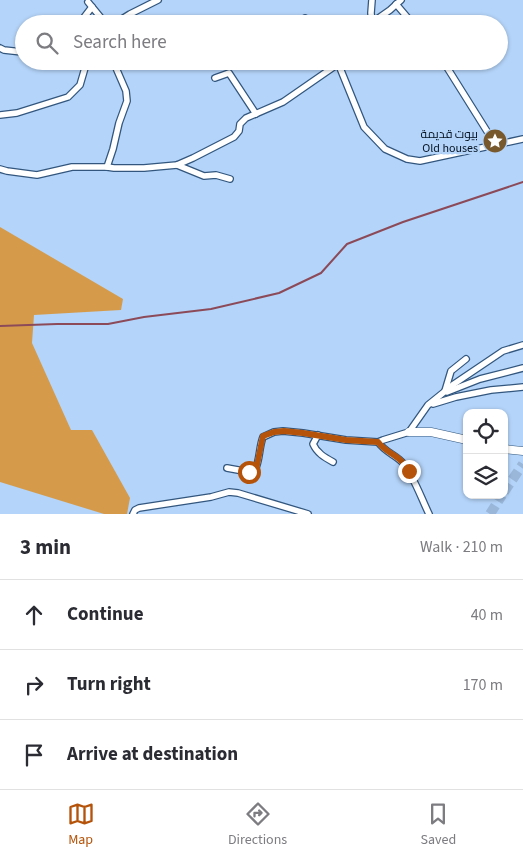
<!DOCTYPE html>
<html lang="en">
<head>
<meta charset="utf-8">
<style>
	:root { --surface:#fff; --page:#f7f7f7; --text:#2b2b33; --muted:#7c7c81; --line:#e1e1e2; --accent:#b45309 }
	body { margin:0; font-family:"Source Sans 3",Cairo,sans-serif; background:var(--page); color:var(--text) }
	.controls { position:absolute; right:15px; bottom:15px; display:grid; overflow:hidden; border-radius:10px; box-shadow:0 1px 4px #0004 }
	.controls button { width:45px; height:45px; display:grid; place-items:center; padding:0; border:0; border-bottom:1px solid var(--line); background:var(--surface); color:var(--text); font:25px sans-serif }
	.stop { position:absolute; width:15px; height:15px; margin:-11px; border:4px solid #b45309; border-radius:50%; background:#fff }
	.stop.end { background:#b45309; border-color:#fff; box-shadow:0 1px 5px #0008 }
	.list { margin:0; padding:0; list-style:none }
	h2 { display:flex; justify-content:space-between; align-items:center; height:65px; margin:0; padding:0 20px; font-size:21px }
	h2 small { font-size:16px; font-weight:400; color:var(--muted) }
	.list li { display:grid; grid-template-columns:32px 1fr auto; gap:15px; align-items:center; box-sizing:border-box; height:70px; padding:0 20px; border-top:1px solid var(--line) }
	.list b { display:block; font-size:19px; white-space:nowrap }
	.list em { font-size:16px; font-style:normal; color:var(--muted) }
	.icon { flex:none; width:28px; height:28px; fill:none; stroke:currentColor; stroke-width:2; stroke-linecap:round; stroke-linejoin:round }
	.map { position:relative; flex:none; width:523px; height:514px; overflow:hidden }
	.search { position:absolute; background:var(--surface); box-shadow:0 1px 4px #0004; left:15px; right:15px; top:15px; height:55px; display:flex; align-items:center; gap:12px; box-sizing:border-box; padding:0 18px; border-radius:28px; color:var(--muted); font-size:19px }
	.sheet { height:275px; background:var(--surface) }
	nav { display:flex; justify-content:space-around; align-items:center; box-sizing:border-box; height:70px; border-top:1px solid var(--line); background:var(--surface); font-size:14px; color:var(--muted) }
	nav a { display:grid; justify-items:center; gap:2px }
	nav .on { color:var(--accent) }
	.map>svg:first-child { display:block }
	.green { fill:#d59b4a }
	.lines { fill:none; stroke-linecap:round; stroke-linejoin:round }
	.stream { stroke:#8c4a59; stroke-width:2 }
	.highway-tunnel { stroke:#9ab7d9; stroke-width:10; stroke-dasharray:10 5; stroke-linecap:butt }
	.street-casing { stroke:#32567e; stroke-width:8 }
	.secondary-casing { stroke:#32567e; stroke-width:9 }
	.street { stroke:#fff; stroke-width:5.5 }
	.secondary { stroke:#fff; stroke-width:8 }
	.route { stroke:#b45309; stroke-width:6 }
	.labels { text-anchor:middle; stroke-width:5; stroke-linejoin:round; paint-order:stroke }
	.poi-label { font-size:12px; fill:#051323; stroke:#b4d4f9; text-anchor:end }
</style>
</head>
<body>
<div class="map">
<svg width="523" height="514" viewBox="0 0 523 514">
	<rect width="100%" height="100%" fill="#b4d4f9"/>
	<polygon class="green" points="0,227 123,299 121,310 34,315 32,343 71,430 92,430 130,498 127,514 104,514 0,482"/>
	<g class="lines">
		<polyline class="stream" points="0,326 57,324 108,324 144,317 211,309 279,293 321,273 347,244 403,222 523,182"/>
		<g class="highway-tunnel">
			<polyline points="504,492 523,464"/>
			<polyline points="490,514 502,495"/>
		</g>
		<defs>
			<g id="street">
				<polyline points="88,2 106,24"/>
				<polyline points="396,4 413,24"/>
				<polyline points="372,23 371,13 372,0"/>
				<polyline points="79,24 92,7"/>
				<polyline points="114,24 130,14 158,0"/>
				<polyline points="296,24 305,18 313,24"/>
				<polyline points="370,24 390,10 401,0"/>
				<polyline points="0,48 4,50 22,52 24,51"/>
				<polyline points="443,61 495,144"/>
				<polyline points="338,63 364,127 385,149 407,159 420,161 523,139"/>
				<polyline points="215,78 229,73 256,114"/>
				<polyline points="0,115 17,113 68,97 80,85 87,61"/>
				<polyline points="177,165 204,176 216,175 230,179"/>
				<polyline points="107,167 113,149 119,123 127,101 126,91 113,61"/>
				<polyline points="0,169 7,171 37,175 72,167 107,167 114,168 144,168 177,165 193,158 234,137 239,131 240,124 246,118 283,102 335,66 339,61"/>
				<polyline points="445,391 451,371 466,359"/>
				<polyline points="447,392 480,379 523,368"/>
				<polyline points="433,404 456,397 491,390 523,387"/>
				<path d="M318 435 313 444C317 453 324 457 333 462"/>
				<path d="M227 468 249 472 255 470C260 460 259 447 263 437L274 432 283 431 303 433 346 440 378 442"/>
				<polyline points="133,514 135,510 139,508 211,497 229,492 238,493 308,514"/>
				<path d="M429 514C422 500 412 472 402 462 394 454 385 452 378 442L383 440 409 432 428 405 454 384 503 351 523 345"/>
			</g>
			<g id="secondary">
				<polyline points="409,432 431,432 467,440"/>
				<polyline points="504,449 523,451"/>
			</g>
		</defs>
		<use href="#street" class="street-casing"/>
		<use href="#secondary" class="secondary-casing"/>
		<use href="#street" class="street"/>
		<use href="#secondary" class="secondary"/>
	</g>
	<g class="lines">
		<path class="route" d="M249 472 255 470 257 465 263 436 274 432 284 431 303 433 346 440 378 442C384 450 390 452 398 458 403 462 406 466 409 471"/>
	</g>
	<defs>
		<symbol id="sight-disc" viewBox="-11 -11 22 22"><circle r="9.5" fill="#78592e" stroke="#b4d4f9"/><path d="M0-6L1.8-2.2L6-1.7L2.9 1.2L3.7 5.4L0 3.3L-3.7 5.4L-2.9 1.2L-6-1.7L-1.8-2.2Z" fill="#fff"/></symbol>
	</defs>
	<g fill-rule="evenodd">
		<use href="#sight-disc" x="481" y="127" width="28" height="28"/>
	</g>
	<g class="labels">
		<g class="poi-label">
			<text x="478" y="138">بيوت قديمة<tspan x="478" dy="14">Old houses</tspan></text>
		</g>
	</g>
</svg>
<div class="controls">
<button><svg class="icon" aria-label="locate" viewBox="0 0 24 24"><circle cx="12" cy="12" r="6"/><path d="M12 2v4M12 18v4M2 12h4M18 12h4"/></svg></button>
<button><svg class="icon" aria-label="layers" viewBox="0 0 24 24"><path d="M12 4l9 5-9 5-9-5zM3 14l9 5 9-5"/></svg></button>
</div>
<div class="stop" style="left:249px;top:472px"></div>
<div class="stop end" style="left:409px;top:471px"></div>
<div class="search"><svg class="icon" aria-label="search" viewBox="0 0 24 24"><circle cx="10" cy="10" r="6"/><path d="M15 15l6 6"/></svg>Search here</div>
</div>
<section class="sheet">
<h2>3 min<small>Walk · 210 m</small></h2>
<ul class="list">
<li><svg class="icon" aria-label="ahead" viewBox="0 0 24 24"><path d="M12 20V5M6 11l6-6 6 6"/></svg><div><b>Continue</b></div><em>40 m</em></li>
<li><svg class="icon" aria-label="right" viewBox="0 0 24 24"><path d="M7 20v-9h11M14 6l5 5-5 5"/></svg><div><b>Turn right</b></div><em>170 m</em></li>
<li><svg class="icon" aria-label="arrive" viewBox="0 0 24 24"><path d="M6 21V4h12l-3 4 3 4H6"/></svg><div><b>Arrive at destination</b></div></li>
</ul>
</section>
<nav>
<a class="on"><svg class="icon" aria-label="map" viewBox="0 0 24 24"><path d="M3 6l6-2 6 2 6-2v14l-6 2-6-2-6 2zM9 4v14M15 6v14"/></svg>Map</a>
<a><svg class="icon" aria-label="directions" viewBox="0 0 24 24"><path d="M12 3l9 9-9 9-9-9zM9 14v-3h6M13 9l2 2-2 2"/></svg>Directions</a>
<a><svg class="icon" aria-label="saved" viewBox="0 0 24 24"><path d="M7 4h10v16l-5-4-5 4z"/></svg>Saved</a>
</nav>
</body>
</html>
